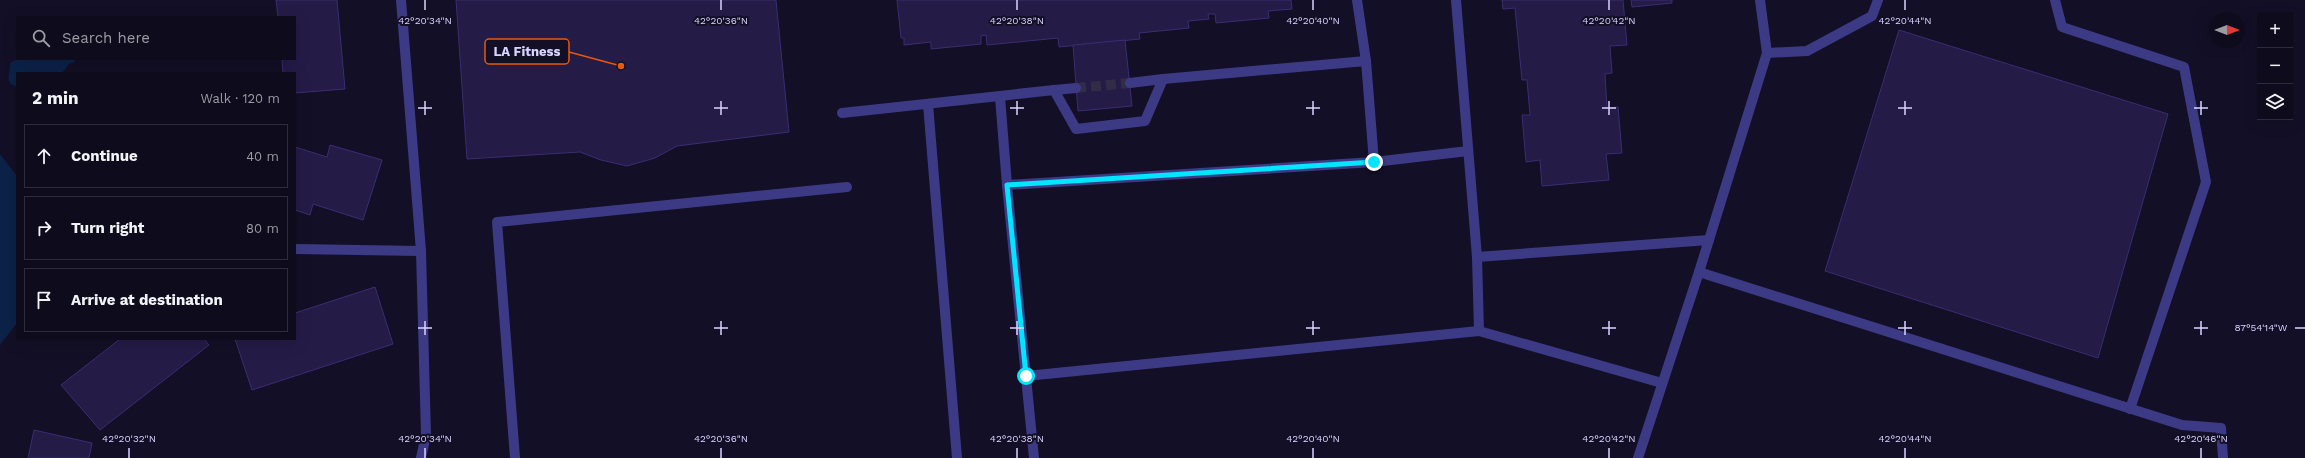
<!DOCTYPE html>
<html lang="en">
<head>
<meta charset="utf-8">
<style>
	:root { --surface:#0e0b1c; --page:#1c1929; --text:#f1f3f6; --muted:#9b9ba3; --line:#2e2b3b }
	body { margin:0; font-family:"Work Sans",sans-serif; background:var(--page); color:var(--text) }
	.controls { position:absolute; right:12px; top:12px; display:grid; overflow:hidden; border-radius:0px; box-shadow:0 4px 16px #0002 }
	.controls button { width:36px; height:36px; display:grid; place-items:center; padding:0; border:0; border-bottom:1px solid var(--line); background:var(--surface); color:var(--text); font:20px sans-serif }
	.compass { position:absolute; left:2209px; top:12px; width:36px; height:36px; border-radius:50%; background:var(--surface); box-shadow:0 4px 16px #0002; rotate:90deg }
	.stop { position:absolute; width:12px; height:12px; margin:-9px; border:3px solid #00e5ff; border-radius:50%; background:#fff }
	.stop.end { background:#00e5ff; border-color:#fff; box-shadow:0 1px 4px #0008 }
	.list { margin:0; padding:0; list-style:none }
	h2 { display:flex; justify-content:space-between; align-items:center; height:52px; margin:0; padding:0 16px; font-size:17px }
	h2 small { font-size:13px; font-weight:400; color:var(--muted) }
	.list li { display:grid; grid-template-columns:26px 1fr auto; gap:12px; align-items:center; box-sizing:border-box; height:64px; margin:0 8px 8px; padding:0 8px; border:1px solid var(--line); border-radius:0px }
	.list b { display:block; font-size:15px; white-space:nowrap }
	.list em { font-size:13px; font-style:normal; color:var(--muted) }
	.icon { flex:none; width:22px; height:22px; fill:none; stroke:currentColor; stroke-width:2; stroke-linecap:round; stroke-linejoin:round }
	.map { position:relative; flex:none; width:2305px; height:458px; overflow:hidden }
	.search { position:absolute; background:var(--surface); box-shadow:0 4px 16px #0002; left:16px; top:16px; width:280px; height:44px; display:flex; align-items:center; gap:10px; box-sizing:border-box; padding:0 14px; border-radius:0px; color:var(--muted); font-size:15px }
	.panel { position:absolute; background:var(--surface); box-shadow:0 4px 16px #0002; left:16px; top:72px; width:280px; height:268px; border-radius:0px }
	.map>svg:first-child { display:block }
	.water { fill:#0c2248 }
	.building { fill:#241b47; stroke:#3b2d73 }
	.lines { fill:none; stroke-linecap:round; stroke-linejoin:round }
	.minor-tunnel { stroke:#312d47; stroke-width:10; stroke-dasharray:10 5; stroke-linecap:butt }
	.minor { stroke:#3d3a85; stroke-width:10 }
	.route { stroke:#00e5ff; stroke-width:5 }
	.ticks { fill:none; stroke:#d9d4ff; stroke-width:1.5 }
	.ticks-label { font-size:10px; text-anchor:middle; fill:#d9d4ff; stroke:#130f26; stroke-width:4; stroke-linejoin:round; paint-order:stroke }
	.leader { fill:none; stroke:#e8590c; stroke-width:1.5 }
	.callout-dot { fill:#e8590c; stroke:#130f26; stroke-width:1.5 }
	.callout { fill:#130f26; stroke:#e8590c; stroke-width:1.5 }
	.callout-label { font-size:13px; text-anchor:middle; font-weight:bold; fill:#d9d4ff }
</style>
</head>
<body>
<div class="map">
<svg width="2305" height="458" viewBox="0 0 2305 458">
	<rect width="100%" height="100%" fill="#130f26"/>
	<g class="water">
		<path d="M18 59H74L75 62 69 64 62 73H17V86C3 85 11 71 10 63Z"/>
		<polygon points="0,154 17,176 17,323 0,345"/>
	</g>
	<g class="building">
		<polygon points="276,0 337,0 345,89 295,93 295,73 283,73 282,59 295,59 295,17 278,17"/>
		<polygon points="456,0 776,0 789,132 677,146 655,158 627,166 601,160 580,152 467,159"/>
		<polygon points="897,0 1291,0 1292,9 1268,11 1269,18 1216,23 1215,14 1208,14 1209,19 1188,21 1189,28 1139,33 1140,39 1059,47 1058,38 987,45 986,35 981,36 981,44 931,49 931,42 904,45 904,38 901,38"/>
		<polygon points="1502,0 1623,0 1627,45 1610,46 1612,73 1605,74 1607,108 1618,107 1622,153 1606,154 1609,180 1542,186 1540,160 1526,162 1522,115 1530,115 1527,80 1522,80 1515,8 1503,9"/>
		<polygon points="1631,0 1672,0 1672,3 1632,7"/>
		<polygon points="1899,30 2168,114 2098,358 1825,271"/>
		<polygon points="1125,40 1132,106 1078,111 1073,45"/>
		<polygon points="330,145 382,160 363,220 313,204 310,215 295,210 295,147 327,157"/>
		<polygon points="375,287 393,344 252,390 235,339 295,339 295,313"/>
		<polygon points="120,339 204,339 209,345 100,430 61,385"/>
		<polygon points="34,430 92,443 89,458 28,458"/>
	</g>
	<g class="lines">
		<polyline class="minor-tunnel" points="1076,88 1130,83"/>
		<g class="minor">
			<polyline points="401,0 421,251 426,435 421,458"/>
			<polyline points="1357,0 1366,61"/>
			<polyline points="1456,0 1477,257 1709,240"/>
			<polyline points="2055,0 2062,27 2184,67 2206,182 2130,409"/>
			<polyline points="1767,53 1807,51 1872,16 1878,0"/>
			<polyline points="1130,83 1163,79"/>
			<polyline points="1054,90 1076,88"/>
			<polyline points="1000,97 1007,185"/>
			<polyline points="928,104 957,458"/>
			<polyline points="842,113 1054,90 1076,129 1145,121 1163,79 1366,61 1374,162 1007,185 1034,458"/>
			<polyline points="1374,162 1468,151"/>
			<polyline points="295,249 421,251"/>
			<polyline points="1477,257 1479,331 1662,383"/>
			<polyline points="1699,272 1767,53 1760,0"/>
			<polyline points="1026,376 1479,331"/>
			<polyline points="515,458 497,222 847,187"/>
			<polyline points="1638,458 1699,272 2182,425 2221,428 2223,458"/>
		</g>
	</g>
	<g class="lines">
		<polyline class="route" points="1026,376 1007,185 1374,162"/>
	</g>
	<path class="ticks" d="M425 0V10M721 0V10M1017 0V10M1313 0V10M1609 0V10M1905 0V10M425 101V115M721 101V115M1017 101V115M1313 101V115M1609 101V115M1905 101V115M2201 101V115M418 108H432M714 108H728M1010 108H1024M1306 108H1320M1602 108H1616M1898 108H1912M2194 108H2208M425 321V335M721 321V335M1017 321V335M1313 321V335M1609 321V335M1905 321V335M2201 321V335M418 328H432M714 328H728M1010 328H1024M1306 328H1320M1602 328H1616M1898 328H1912M2194 328H2208M2295 328H2305M129 448V458M425 448V458M721 448V458M1017 448V458M1313 448V458M1609 448V458M1905 448V458M2201 448V458"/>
	<g class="ticks-label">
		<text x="425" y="24">42°20'34"N</text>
		<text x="721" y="24">42°20'36"N</text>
		<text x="1017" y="24">42°20'38"N</text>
		<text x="1313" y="24">42°20'40"N</text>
		<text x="1609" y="24">42°20'42"N</text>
		<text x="1905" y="24">42°20'44"N</text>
		<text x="2261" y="331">87°54'14"W</text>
		<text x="129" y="442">42°20'32"N</text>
		<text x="425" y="442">42°20'34"N</text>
		<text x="721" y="442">42°20'36"N</text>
		<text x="1017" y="442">42°20'38"N</text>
		<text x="1313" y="442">42°20'40"N</text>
		<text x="1609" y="442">42°20'42"N</text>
		<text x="1905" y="442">42°20'44"N</text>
		<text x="2201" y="442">42°20'46"N</text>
	</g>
	<path class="leader" d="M621 66L569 52"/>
	<circle class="callout-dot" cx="621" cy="66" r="4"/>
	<rect class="callout" x="485" y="39" width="84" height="25" rx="4"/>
	<g class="callout-label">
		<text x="527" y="56">LA Fitness</text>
	</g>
</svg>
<div class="controls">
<button>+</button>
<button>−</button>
<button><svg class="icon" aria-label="layers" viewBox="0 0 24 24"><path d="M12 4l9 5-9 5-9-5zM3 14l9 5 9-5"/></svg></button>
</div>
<svg class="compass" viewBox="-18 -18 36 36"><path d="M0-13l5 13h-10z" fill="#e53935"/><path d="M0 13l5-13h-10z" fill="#9b9ba3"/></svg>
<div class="stop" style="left:1026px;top:376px"></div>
<div class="stop end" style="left:1374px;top:162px"></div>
<div class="search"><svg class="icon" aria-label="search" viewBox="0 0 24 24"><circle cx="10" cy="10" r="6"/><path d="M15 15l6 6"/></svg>Search here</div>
<section class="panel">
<h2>2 min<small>Walk · 120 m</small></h2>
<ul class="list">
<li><svg class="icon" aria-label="ahead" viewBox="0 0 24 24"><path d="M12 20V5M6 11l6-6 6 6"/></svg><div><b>Continue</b></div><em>40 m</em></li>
<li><svg class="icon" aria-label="right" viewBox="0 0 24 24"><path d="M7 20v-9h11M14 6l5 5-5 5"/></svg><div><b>Turn right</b></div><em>80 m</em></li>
<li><svg class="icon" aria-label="arrive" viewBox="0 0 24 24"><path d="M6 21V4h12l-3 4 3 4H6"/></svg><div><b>Arrive at destination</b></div></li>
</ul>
</section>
</div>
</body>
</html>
